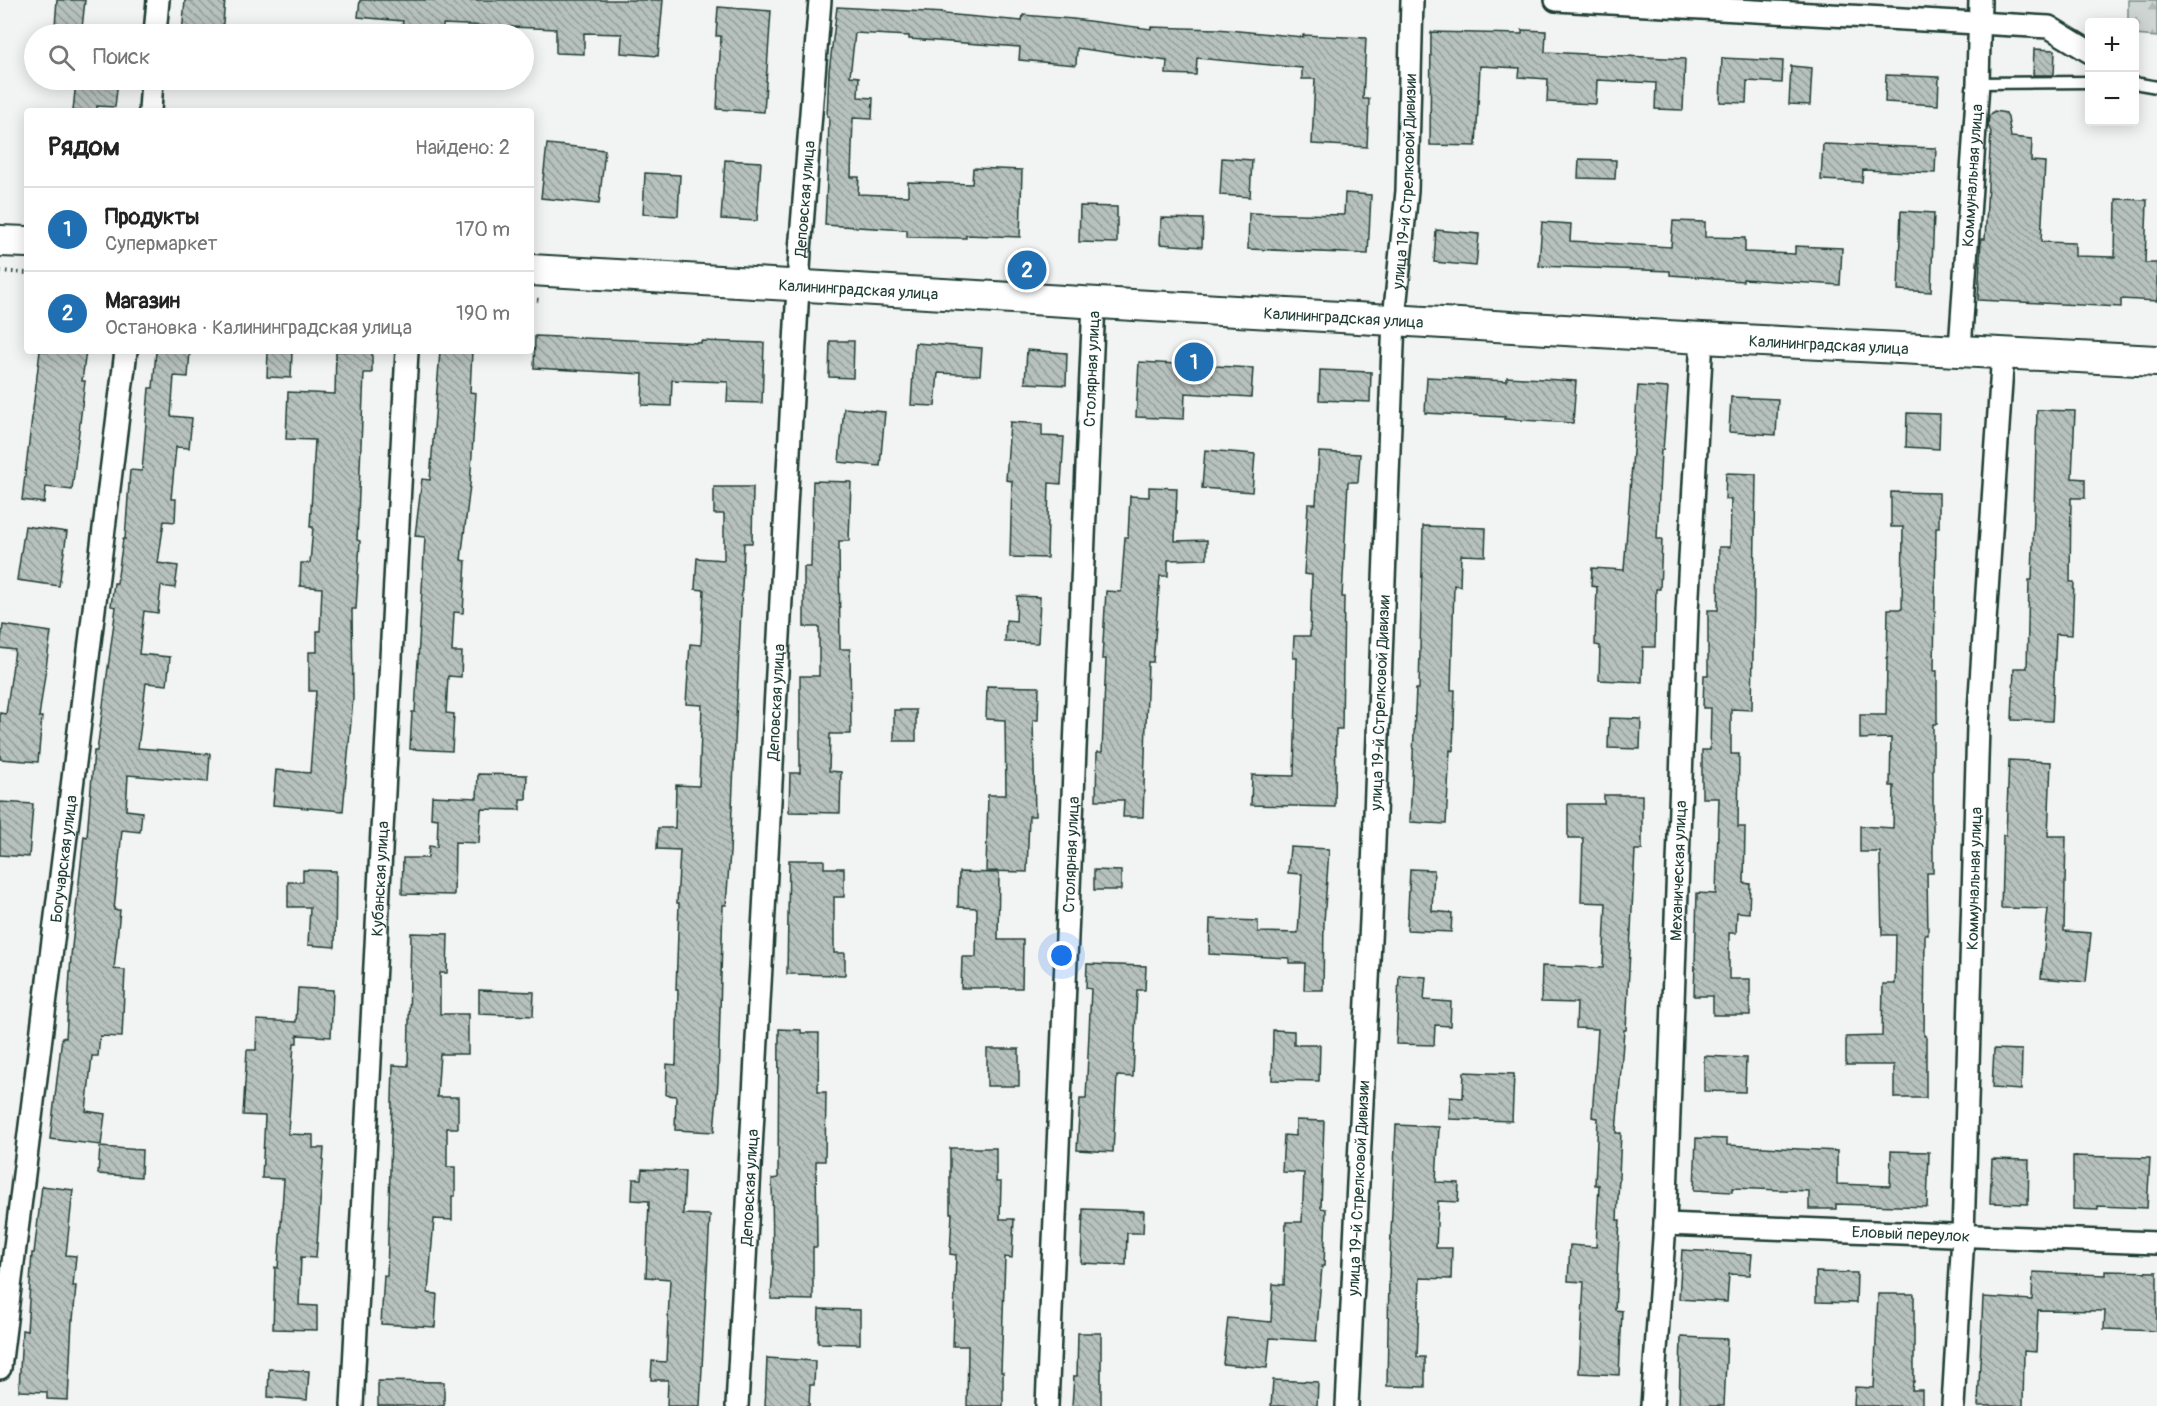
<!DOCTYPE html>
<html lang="ru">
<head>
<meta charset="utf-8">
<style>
	:root { --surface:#fff; --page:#f6f6f6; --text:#222; --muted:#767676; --line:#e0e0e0; --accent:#1f6fb2 }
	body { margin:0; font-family:Pangolin,sans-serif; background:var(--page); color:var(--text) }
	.controls { position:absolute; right:18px; top:18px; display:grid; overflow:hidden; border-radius:6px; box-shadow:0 3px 15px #0003 }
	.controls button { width:54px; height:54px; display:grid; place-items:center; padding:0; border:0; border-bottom:2px solid var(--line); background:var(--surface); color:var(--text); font:30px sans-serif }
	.you { position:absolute; left:1062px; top:956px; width:21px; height:21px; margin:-15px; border:4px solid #fff; border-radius:50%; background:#1a73e8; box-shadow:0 0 0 9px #1a73e833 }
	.badge { display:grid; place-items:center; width:39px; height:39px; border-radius:50%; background:var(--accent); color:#fff; font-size:20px; font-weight:700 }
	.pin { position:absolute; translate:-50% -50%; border:3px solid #fff; box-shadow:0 2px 6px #0006 }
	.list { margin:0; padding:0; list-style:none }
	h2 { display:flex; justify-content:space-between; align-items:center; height:78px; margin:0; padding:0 24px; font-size:26px }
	h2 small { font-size:20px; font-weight:400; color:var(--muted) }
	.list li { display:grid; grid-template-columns:39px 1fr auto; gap:18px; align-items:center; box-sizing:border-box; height:84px; padding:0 24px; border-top:2px solid var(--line) }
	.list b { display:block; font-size:22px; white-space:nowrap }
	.list p { margin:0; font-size:20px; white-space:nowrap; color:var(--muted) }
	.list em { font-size:20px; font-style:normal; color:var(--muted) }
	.icon { flex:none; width:33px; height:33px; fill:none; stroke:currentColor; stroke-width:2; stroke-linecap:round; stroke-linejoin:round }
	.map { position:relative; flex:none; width:2157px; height:1406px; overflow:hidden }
	.search { position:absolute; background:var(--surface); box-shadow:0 3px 15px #0003; left:24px; top:24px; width:510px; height:66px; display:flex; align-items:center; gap:15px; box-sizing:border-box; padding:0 21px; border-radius:33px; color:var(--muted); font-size:22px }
	.panel { position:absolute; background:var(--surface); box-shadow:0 3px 15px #0003; left:24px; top:108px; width:510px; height:246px; border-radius:6px }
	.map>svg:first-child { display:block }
	.forest { fill:url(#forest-firs); stroke:#768984; stroke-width:1.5 }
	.building { fill:url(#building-back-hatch); stroke:#1f3d34; stroke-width:1.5 }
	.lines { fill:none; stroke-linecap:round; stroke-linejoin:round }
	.lane-casing { stroke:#1f3d34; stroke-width:15 }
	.street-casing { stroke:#1f3d34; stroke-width:26 }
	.secondary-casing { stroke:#1f3d34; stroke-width:34 }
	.path { stroke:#1f3d34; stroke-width:4; stroke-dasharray:1.5 4.5; stroke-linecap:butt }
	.lane { stroke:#fff; stroke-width:10 }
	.street { stroke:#fff; stroke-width:21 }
	.secondary { stroke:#fff; stroke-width:30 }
	.labels { text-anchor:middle; stroke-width:6; stroke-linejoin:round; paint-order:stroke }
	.street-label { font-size:16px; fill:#1f3d34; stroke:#fff }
</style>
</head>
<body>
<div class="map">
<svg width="2157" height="1406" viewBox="0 0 2157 1406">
	<defs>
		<pattern id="forest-firs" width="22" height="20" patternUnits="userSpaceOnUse" patternTransform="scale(1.5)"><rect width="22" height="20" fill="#ced5d3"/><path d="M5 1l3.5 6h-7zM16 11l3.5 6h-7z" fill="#b0b8b6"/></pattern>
		<pattern id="building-back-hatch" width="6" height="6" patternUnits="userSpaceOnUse" patternTransform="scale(1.5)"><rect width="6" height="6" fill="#b7c1bd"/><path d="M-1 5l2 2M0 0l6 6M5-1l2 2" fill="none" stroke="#949e9a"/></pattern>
	</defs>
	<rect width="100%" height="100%" fill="#f2f3f3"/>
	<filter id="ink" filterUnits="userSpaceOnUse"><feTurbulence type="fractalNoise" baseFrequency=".0167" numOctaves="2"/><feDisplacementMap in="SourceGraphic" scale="12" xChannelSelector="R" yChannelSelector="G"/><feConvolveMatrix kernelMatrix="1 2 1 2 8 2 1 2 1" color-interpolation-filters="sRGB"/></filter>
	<g filter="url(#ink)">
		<polygon class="forest" points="2128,0 2157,0 2157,37 2135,35 2134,22 2128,22"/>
		<g class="building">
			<polygon points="57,0 85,0 82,28 55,26"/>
			<polygon points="185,0 225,0 222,34 182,34"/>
			<polygon points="360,0 663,0 658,56 621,53 622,34 584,33 584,54 556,53 556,29 443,24 443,29 402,26 403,21 358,17"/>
			<polygon points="718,7 771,11 764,112 717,109 721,36 716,36"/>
			<polygon points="837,7 944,13 944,14 1022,21 1023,15 1073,19 1151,29 1151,27 1217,29 1303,37 1303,35 1366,38 1363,99 1369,99 1367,147 1312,144 1315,79 1302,79 1302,68 1197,58 1196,75 1166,74 1167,61 1077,48 1076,65 1019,60 1020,47 909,39 909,36 855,33 850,76 859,77 858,97 873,98 872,119 853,118 851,177 859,177 858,194 908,196 908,182 972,184 973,168 1022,170 1020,237 966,235 966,238 907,237 907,230 825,225 828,158 829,116 827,116 829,71"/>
			<polygon points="1522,30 1546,31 1545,52 1685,59 1683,110 1655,109 1656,83 1597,80 1596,104 1547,102 1548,79 1519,77 1520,68 1480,66 1476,146 1430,145 1431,32 1522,34"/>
			<polygon points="2034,49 2055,50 2054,75 2033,75"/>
			<polygon points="1722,58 1783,61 1782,83 1747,81 1746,103 1720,102"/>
			<polygon points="1791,66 1812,68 1810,105 1789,104"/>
			<polygon points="1886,75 1939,77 1938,105 1885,102"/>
			<polygon points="90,80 118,80 115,107 97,106 97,111 73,111 76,81 89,82"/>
			<polygon points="1994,111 2006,113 2008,118 2011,137 2032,139 2031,161 2045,162 2041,242 2075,243 2075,256 2115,257 2116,199 2147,200 2145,263 2157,263 2157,301 2121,299 2121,307 1978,300 1981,239 1985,239 1991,132 1988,126 1989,116"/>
			<polygon points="547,144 605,150 599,204 541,198"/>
			<polygon points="1823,144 1936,148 1935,173 1863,170 1862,182 1821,180"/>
			<polygon points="1222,158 1252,160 1250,197 1220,195"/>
			<polygon points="1579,159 1616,160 1615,179 1578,178"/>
			<polygon points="725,160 761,162 757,221 721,219"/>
			<polygon points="645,173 680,175 678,216 643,214"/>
			<polygon points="1345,193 1371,195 1368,254 1248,249 1249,213 1344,215"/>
			<polygon points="1080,206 1117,207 1117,243 1079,242"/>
			<polygon points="1901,211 1934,213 1931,292 1898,290"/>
			<polygon points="1161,218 1203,219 1202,247 1160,244"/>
			<polygon points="1673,221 1705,222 1705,237 1745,238 1745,252 1795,254 1795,246 1842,248 1840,285 1743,279 1743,281 1713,279 1713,278 1670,275 1670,271 1539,266 1542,222 1571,224 1570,241 1671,247"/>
			<polygon points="1436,230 1479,234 1476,266 1434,262"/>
			<polygon points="535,336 701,343 701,341 764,343 762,403 727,402 728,382 672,380 671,406 642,405 643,374 534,368"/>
			<polygon points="830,341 854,341 853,378 829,377"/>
			<polygon points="915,343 982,348 980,375 938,373 935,406 911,405"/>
			<polygon points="1027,350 1067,353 1066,385 1025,383"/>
			<polygon points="40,351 86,351 82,381 85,381 72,490 46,487 44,503 22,500"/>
			<polygon points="156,351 190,351 188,377 174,376 171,416 192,418 189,448 176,447 171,499 176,499 175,522 164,521 158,563 178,566 175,588 161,586 158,613 144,611 139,654 170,657 167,685 146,683 138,748 210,754 208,782 128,775 126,810 142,812 140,832 122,830 114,910 120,910 114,969 125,970 122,1037 100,1036 98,1056 92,1056 86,1111 105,1114 101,1145 50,1139 62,1037 66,1038 71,956 84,836 87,837 94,751 97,751 116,607 111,606 114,583 117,583 123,539 125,539 130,470 142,471 149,388 153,388"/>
			<polygon points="268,351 292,351 291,378 267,377"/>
			<polygon points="336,351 372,351 372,373 364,373 357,540 360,541 356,609 352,609 353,699 343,811 273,805 276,770 310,773 316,691 309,691 309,652 317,652 317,631 320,631 322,588 300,586 301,563 310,563 313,527 310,527 315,440 286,439 288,392 335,394"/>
			<polygon points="440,351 472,351 470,392 476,393 470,485 461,560 466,561 463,613 454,612 452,652 462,652 461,677 448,676 446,713 454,714 452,751 410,749 412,712 415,712 425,537 415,536 422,479 430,480"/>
			<polygon points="1139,362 1253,368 1251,397 1185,393 1184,419 1136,417"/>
			<polygon points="1320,370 1371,372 1370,402 1319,400"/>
			<polygon points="1427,377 1507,381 1507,377 1576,381 1573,423 1504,419 1505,417 1425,413"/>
			<polygon points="1638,386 1668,388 1663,450 1661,450 1657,539 1662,539 1660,589 1656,589 1655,647 1643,647 1642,682 1599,680 1600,646 1595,645 1597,587 1591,586 1592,568 1624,570"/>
			<polygon points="1731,397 1778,399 1776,435 1729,432"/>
			<polygon points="844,408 885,412 880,466 839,462"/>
			<polygon points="2037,410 2075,411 2072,478 2085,479 2085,498 2071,498 2070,582 2074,582 2072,635 2056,634 2052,721 2012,720 2014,668 2027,668 2029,580 2032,580"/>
			<polygon points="1907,413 1940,414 1939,449 1906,447"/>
			<polygon points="1010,422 1042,424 1042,436 1064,437 1061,484 1049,483 1047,558 1010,557 1012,481 1006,480"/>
			<polygon points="1205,450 1255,454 1252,492 1202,488"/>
			<polygon points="1319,452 1360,454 1358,482 1348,482 1342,597 1344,597 1342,729 1336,729 1335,807 1251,805 1252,775 1294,776 1297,658 1293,658 1294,636 1310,636 1312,575 1304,574 1308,504 1316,504"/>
			<polygon points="1726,473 1756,474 1752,710 1731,709 1731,754 1739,754 1738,827 1745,827 1744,883 1750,884 1749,913 1737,912 1736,933 1729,933 1729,979 1750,979 1750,1015 1713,1015 1713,996 1694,996 1697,893 1716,894 1719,798 1702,798 1702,750 1710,750 1711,708 1703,708 1704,675 1708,675 1708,610 1718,610 1719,547 1730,547 1731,499 1725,499"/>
			<polygon points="813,481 851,482 849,541 839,541 840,649 850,649 851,734 830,734 829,771 841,772 840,813 789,812 790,773 800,773 800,676 819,676 819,627 804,627 804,567 811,567"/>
			<polygon points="714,487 753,487 752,543 744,543 730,852 726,905 723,905 718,1082 714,1132 675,1130 676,1096 666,1095 667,1064 676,1065 678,990 676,990 679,903 677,903 680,850 657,849 658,828 675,828 676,785 699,786 702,705 686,704 690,644 701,645 704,590 695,589 697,558 724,560 724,514 714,514"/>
			<polygon points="1149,487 1177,488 1175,541 1207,540 1207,559 1168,560 1168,576 1160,576 1153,662 1148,662 1143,817 1123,817 1124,800 1096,800 1097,752 1102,752 1106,659 1102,659 1106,591 1121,592 1125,537 1128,537 1130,496 1149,497"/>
			<polygon points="1891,492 1939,493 1939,528 1936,528 1934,671 1937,671 1937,724 1933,724 1933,873 1927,873 1928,935 1925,935 1924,1036 1926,1036 1926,1098 1894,1098 1894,1065 1846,1065 1846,1037 1882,1036 1883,984 1895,984 1896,935 1882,935 1880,852 1860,852 1860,826 1893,828 1894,786 1890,786 1891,738 1860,739 1860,715 1886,715 1888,609 1902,609 1903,527 1891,527"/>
			<polygon points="25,526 67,532 59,586 17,580"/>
			<polygon points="1423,526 1486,528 1485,556 1461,555 1460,586 1454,585 1451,690 1455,690 1453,751 1450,750 1446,824 1410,822 1416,689 1419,689"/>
			<polygon points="1017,596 1040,597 1038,643 1005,642 1006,620 1016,621"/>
			<polygon points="3,625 51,632 39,717 42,717 38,762 0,759 0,713 6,714 15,650 0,648"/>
			<polygon points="987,686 1039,687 1038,720 1033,720 1035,816 1029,816 1027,872 986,871 988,795 1006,795 1005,720 986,719"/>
			<rect x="894" y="710" width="22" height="31"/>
			<polygon points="1609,718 1641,719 1640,749 1608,748"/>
			<polygon points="2009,760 2051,762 2048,836 2066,836 2064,931 2091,933 2086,982 2041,978 2048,909 2001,908 2003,835 2006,835"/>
			<polygon points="478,774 527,775 526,799 520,799 520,810 481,809 479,843 455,842 454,895 402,894 403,858 428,858 429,846 437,847 438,819 431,818 432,796 477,798"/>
			<polygon points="1604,795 1642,795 1642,850 1635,850 1626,1030 1624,1030 1616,1133 1621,1133 1617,1220 1620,1220 1615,1310 1622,1311 1619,1375 1579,1373 1584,1282 1568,1281 1570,1245 1596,1247 1599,1185 1595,1185 1598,1118 1592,1117 1598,1029 1576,1028 1577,1003 1541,1002 1542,966 1603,968 1606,903 1581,902 1583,838 1568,838 1568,804 1604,804"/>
			<polygon points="0,802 33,804 29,857 0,855"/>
			<polygon points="1290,847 1329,849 1324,922 1323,990 1304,990 1305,963 1289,963 1289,958 1209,954 1210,919 1258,921 1258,932 1298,933 1302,874 1288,873"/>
			<polygon points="789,860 824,860 824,868 844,868 844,897 834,897 834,953 845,953 845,975 787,974"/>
			<polygon points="1410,869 1434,870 1432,911 1452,913 1451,932 1407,930"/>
			<polygon points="303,870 336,871 335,947 308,945 310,907 288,907 288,882 303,882"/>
			<polygon points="1094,870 1121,871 1121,890 1094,890"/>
			<polygon points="959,872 999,873 998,940 1023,940 1022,988 961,988 962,957 976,957 977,908 958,907"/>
			<polygon points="411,933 448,934 447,973 440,973 440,1014 468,1014 468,1054 440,1054 437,1097 458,1097 458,1128 447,1128 447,1167 455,1167 455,1196 452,1196 452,1220 434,1219 428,1293 437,1294 435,1327 381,1324 384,1275 387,1276 393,1065 408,1066"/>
			<polygon points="1087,964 1146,966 1145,990 1137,990 1133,1077 1117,1076 1113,1152 1077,1150 1080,1099 1086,1099 1091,989 1086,988"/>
			<polygon points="1399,975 1426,977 1424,1000 1451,1002 1450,1026 1435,1025 1434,1045 1396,1044"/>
			<polygon points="298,988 333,990 331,1037 297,1035 297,1043 294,1043 288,1134 313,1135 313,1148 324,1148 316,1258 301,1257 299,1305 317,1306 317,1330 273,1329 275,1267 278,1268 284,1179 262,1178 265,1116 243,1115 247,1050 256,1050 257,1020 296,1022"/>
			<polygon points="479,990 534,992 533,1016 479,1014"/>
			<polygon points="779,1029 801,1030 801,1033 819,1033 818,1092 826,1092 825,1161 816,1161 817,1247 813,1247 813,1300 771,1299 773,1265 772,1179 778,1178"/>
			<polygon points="1273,1030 1294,1031 1294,1045 1320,1045 1319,1081 1272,1080"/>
			<rect x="987" y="1049" width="32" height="37"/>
			<polygon points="1994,1049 2022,1050 2021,1090 1992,1088"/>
			<polygon points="1704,1056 1746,1058 1745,1092 1704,1091"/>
			<polygon points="1464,1072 1514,1074 1512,1121 1449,1119 1450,1097 1463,1098"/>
			<polygon points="1296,1120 1324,1121 1321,1208 1326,1209 1324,1266 1322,1266 1316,1341 1270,1338 1267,1368 1223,1364 1228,1318 1271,1322 1273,1284 1284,1285 1286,1222 1302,1222 1304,1173 1282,1172 1284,1135 1296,1136"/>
			<polygon points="1396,1125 1439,1127 1436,1182 1459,1183 1458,1202 1438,1201 1436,1248 1452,1248 1451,1279 1420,1278 1417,1357 1425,1357 1425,1387 1387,1386 1389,1277"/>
			<polygon points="1696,1138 1727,1139 1727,1145 1837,1151 1837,1184 1890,1186 1891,1151 1929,1152 1927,1207 1836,1204 1836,1209 1809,1209 1809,1191 1732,1188 1732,1192 1694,1190"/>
			<polygon points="100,1147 142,1150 141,1177 98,1174"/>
			<polygon points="950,1148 996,1148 996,1182 1001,1182 1000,1219 1014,1219 1012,1258 1005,1257 1001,1372 1003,1372 1003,1406 967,1406 968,1346 953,1346 956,1255 950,1254 952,1213 950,1213"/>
			<polygon points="2073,1156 2150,1158 2147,1208 2098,1206 2098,1210 2073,1209"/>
			<polygon points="1992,1159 2029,1160 2028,1204 1990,1203"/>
			<polygon points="642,1169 685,1171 683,1214 710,1215 700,1406 667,1406 668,1380 651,1380 652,1361 666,1362 670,1279 646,1277 649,1201 632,1200 633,1179 641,1179"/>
			<polygon points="42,1186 73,1190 66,1255 76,1256 73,1286 76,1286 73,1320 72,1320 68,1400 47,1399 47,1392 19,1391 22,1330 27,1331 32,1253 34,1253"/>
			<polygon points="1083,1209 1144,1211 1143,1233 1127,1233 1126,1265 1081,1263"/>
			<polygon points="1682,1250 1752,1254 1750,1275 1729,1274 1727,1302 1679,1299"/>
			<polygon points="2106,1271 2157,1272 2157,1331 2104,1329 2105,1311 2038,1310 2036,1352 2024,1351 2023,1406 1978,1406 1983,1297 2032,1300 2033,1272 2106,1275"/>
			<polygon points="1816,1272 1857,1273 1856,1303 1816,1302"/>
			<polygon points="1878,1294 1914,1294 1914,1382 1913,1382 1912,1390 1922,1390 1922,1406 1854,1406 1855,1387 1874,1388"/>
			<polygon points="819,1309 860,1310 860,1344 818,1343"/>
			<polygon points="1078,1333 1101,1333 1101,1406 1072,1406 1074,1376 1077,1376"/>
			<polygon points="1681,1337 1727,1339 1724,1406 1679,1406"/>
			<polygon points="767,1358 815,1361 814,1385 810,1385 809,1406 765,1406"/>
			<polygon points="269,1369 309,1371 307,1400 268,1397"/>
			<polygon points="1273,1380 1318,1382 1317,1406 1271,1406"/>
			<polygon points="378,1381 444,1382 444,1406 378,1406"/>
		</g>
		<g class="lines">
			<defs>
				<g id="lane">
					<polyline points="1978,83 2090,82"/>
					<polyline points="2134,83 2157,87"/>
				</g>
				<g id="street">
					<polyline points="1556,0 2049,27 2090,52"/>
					<polyline points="155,34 158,0"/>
					<polyline points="150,111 152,80"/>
					<path id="s1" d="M1960 349 1978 83 1980 0"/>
					<path id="s2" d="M1665 1224 2157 1243"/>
					<path id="s3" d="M0 1368 126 351"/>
					<path id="s4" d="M352 1406 407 351"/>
					<path id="s5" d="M737 1406 800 251 820 0"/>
					<path id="s6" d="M1047 1406 1094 302"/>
					<path id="s7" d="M1347 1406 1371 920 1394 319 1407 191 1412 0"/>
					<path id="s8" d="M1652 1406 1665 1224 1687 613 1702 338"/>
					<path id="s9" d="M1953 1406 1963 1236 1978 726 2003 352"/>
				</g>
				<g id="secondary">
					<polyline points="0,241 27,242"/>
					<path id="s10" d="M531 270 1702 338 2157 361"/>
				</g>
			</defs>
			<use href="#lane" class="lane-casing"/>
			<use href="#street" class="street-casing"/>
			<use href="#secondary" class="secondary-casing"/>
			<g class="path">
				<polyline points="0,271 27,273"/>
				<polyline points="531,299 540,300"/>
			</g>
			<use href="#lane" class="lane"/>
			<use href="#street" class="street"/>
			<use href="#secondary" class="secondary"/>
		</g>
	</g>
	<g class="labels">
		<g class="street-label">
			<text dy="6" stroke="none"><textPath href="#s1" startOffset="174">Коммунальная улица</textPath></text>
			<text dy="6" stroke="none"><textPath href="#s7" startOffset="1226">улица 19-й Стрелковой Дивизии</textPath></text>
			<text dy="6" stroke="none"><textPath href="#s5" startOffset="1209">Деповская улица</textPath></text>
			<text dy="6" stroke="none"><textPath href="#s10" startOffset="328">Калининградская улица</textPath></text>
			<text dy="6" stroke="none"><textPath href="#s10" startOffset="814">Калининградская улица</textPath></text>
			<text dy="6" stroke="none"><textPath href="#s10" startOffset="1300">Калининградская улица</textPath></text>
			<text dy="6" stroke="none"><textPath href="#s6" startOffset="1038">Столярная улица</textPath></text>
			<text dy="6" stroke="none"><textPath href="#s5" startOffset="705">Деповская улица</textPath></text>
			<text dy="6" stroke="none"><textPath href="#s7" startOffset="704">улица 19-й Стрелковой Дивизии</textPath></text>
			<text dy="6" stroke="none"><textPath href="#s6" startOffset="552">Столярная улица</textPath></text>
			<text dy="6" stroke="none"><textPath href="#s3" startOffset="513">Богучарская улица</textPath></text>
			<text dy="6" stroke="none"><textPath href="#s8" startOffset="536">Механическая улица</textPath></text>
			<text dy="6" stroke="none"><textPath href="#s4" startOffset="528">Кубанская улица</textPath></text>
			<text dy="6" stroke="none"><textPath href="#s9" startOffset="528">Коммунальная улица</textPath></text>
			<text dy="6" stroke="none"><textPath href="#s5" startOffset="219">Деповская улица</textPath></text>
			<text dy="6" stroke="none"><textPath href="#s7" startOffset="218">улица 19-й Стрелковой Дивизии</textPath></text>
			<text dy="6" stroke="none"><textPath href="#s2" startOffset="246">Еловый переулок</textPath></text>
		</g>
	</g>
</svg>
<div class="controls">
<button>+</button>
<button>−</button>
</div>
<div class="you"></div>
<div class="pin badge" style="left:1194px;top:362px">1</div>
<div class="pin badge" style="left:1027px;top:270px">2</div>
<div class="search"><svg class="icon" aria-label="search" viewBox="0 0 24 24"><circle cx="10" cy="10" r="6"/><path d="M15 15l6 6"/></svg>Поиск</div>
<section class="panel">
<h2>Рядом<small>Найдено: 2</small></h2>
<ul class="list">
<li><span class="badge">1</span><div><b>Продукты</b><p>Супермаркет</p></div><em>170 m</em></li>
<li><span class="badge">2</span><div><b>Магазин</b><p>Остановка · Калининградская улица</p></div><em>190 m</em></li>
</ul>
</section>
</div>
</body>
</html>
